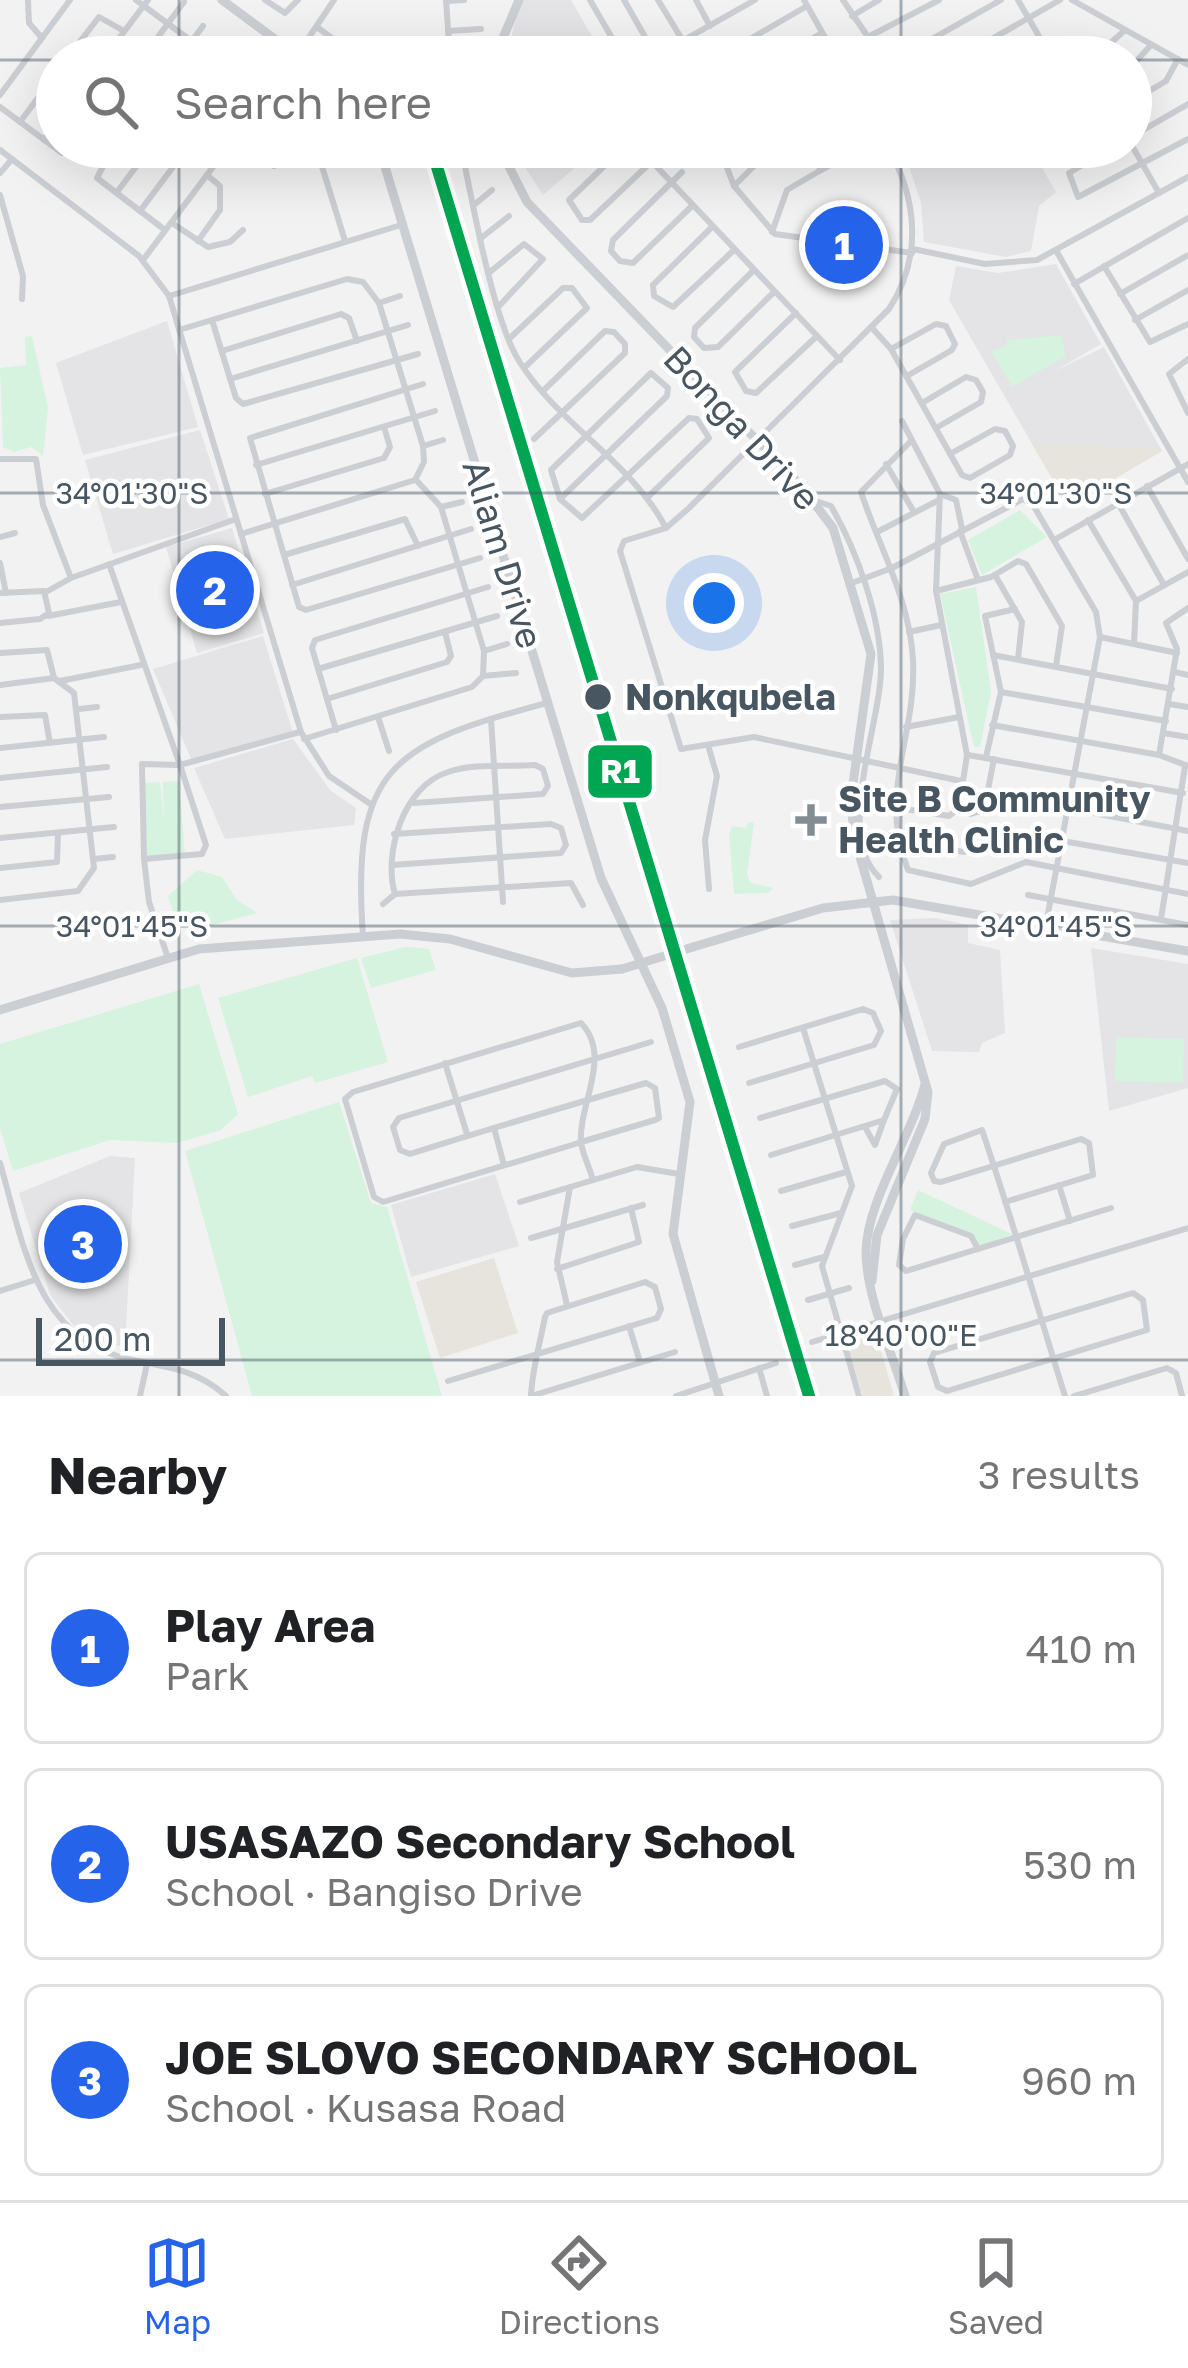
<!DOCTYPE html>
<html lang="en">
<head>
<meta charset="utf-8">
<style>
	:root { --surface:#fff; --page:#f6f6f6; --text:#202124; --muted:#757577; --line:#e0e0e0; --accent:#2563eb }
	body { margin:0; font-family:"Golos Text",sans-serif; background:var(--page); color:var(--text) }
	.scale { position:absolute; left:36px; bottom:30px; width:189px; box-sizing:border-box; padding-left:12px; border:6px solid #475661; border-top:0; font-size:33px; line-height:42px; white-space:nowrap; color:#475661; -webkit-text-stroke:9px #fff; paint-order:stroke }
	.you { position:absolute; left:714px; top:603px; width:42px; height:42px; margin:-30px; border:9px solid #fff; border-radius:50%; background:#1a73e8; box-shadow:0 0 0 18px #1a73e833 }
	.badge { display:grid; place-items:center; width:78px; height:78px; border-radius:50%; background:var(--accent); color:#fff; font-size:39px; font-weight:700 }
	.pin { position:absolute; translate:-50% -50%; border:6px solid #fff; box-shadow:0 3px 12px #0006 }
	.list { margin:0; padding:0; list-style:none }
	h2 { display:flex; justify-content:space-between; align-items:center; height:156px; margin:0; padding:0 48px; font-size:51px }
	h2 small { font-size:39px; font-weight:400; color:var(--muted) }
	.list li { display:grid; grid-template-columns:78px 1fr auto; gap:36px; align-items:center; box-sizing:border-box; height:192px; margin:0 24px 24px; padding:0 24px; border:3px solid var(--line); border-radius:18px }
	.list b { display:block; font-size:45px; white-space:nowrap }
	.list p { margin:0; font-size:39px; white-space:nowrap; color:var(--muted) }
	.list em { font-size:39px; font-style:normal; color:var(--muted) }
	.icon { flex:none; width:66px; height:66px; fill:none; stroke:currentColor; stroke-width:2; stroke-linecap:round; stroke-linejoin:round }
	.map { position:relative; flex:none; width:1188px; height:1396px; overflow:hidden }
	.search { position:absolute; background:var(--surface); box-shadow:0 12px 48px #0002; left:36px; right:36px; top:36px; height:132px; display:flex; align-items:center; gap:30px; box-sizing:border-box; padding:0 42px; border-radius:66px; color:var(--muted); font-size:45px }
	.sheet { height:804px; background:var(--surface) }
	nav { display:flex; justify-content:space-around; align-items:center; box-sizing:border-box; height:168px; border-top:3px solid var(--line); background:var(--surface); font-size:33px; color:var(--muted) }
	nav a { display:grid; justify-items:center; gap:6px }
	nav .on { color:var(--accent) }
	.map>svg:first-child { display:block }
	.education { fill:#e4e3e5 }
	.green { fill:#d5f3df }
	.sand { fill:#e7e4de }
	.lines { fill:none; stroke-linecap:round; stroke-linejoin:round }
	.minor { stroke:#cbced2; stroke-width:6 }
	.tertiary { stroke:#cbced2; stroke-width:9 }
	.tertiary-bridge { stroke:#cbced2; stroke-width:9 }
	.rail-1-casing { stroke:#fff; stroke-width:21 }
	.rail-1 { stroke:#00a651; stroke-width:12 }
	.ticks { fill:none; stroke:#475661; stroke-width:3; stroke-opacity:0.45 }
	.stop-dot { fill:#475661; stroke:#fff; stroke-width:4.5 }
	.poi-dot { fill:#838d94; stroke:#fff; stroke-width:4.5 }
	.labels { text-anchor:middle; stroke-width:9; stroke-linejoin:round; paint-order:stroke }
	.street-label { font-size:36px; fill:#475661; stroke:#fff }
	.stop-label { font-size:36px; font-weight:bold; fill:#475661; stroke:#fff; text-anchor:start }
	.poi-label { font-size:36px; font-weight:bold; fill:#475661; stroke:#fff; text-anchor:start }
	.ticks-label { font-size:30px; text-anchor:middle; fill:#475661; stroke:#fff; stroke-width:9; stroke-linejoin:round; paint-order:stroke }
	.line-badge { stroke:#fff; stroke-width:4.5 }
	.badge-label { font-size:33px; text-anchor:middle; font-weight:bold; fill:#fff }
</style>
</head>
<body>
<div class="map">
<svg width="1188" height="1396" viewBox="0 0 1188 1396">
	<rect width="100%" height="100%" fill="#f3f2f2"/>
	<g class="education">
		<polygon points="521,0 571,0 604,57 506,57"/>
		<polygon points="512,147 599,147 543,195"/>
		<polygon points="942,147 1030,147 1056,192 1039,206 1031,251 1006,257 924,242 921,203 909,166"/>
		<polygon points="1056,264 1101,344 1053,372 1104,347 1162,451 1068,506 949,300 956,266 998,273"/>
		<polygon points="167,321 198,427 83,455 56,363"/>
		<polygon points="200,430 229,519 113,554 85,460"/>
		<polygon points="232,528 264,633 197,653 166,547"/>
		<polygon points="263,636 293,733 192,761 153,669"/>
		<polygon points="293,739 330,790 356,808 354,825 225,839 194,768"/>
		<polygon points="936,918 968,925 968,943 1000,950 1005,1033 982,1043 979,1052 932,1051 890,920"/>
		<polygon points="1091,948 1188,964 1188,1088 1109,1111"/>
		<polygon points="110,1156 135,1158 125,1347 104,1343 74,1326 50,1295 19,1193"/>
		<polygon points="495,1174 519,1246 411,1277 391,1205"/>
	</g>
	<g class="green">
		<polygon points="1061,335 1066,356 1012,387 991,351 1007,346 1007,340"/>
		<polygon points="32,336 48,408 43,456 31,447 14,452 3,447 0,368 26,365 25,337"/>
		<polygon points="1020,510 1047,537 982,575 968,540"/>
		<polygon points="976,587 991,692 980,747 974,747 940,594"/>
		<polygon points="179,781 185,855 146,857 143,783 160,782 164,820 163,782"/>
		<polygon points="748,822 754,823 747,874 751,883 773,888 768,893 734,894 729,835 732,826 746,828"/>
		<polygon points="197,870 222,877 237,900 257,913 194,930 178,927 168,896"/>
		<polygon points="406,947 429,949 436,970 371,988 361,958"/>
		<polygon points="357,958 388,1062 315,1083 312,1076 248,1097 218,998"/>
		<polygon points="199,984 238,1114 221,1130 177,1143 110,1140 13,1171 0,1128 0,1044"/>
		<polygon points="1116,1037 1184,1039 1183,1083 1115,1081"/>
		<polygon points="339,1102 371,1203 387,1207 442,1396 252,1396 185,1151"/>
		<polygon points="918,1190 1012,1234 981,1247 972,1234 910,1210"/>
	</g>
	<g class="sand">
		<polygon points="1032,444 1159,447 1162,451 1068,506"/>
		<polygon points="494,1258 518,1333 440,1358 416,1282"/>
		<polygon points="867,1332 869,1338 877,1337 894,1396 863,1396 846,1341 850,1334"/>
	</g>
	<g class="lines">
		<g class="minor">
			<polyline points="28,0 29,23 42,38"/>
			<polyline points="136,0 213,57"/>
			<polyline points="265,0 285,13 298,0"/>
			<polyline points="446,0 450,57"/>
			<polyline points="590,0 623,57"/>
			<polyline points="624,0 656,56"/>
			<polyline points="658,0 683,41"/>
			<polyline points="696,0 710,26"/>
			<polyline points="804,0 836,57"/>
			<polyline points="843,0 868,37 939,0"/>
			<polyline points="1018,0 1051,57"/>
			<polyline points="1072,0 1188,65"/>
			<polyline points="446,1 464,0"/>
			<polyline points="852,16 879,0"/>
			<polyline points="317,27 357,57"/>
			<polyline points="448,31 481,29"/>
			<polyline points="680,43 687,57"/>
			<polyline points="297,55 334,0"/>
			<polyline points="68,57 99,17 124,31"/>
			<polyline points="105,57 148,0"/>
			<polyline points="143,57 184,2"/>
			<polyline points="180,57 203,26"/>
			<polyline points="218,57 230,40"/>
			<polyline points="654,57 755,0"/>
			<polyline points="731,57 733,49 807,6"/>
			<polyline points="779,57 822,33"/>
			<polyline points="900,57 1001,0"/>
			<polyline points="960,57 1060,0"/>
			<polyline points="1021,57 1044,44"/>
			<polyline points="1095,57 1125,30"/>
			<polyline points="1131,67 1151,45"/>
			<polyline points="0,95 70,0"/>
			<polyline points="1131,102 1166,81 1178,59"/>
			<polyline points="0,107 62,153 75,147"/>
			<polyline points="20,122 57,72"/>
			<polyline points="1131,137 1188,104"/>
			<polyline points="44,140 57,122"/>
			<polyline points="1131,144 1159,193"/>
			<polyline points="113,147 97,178 165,230"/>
			<polyline points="316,147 345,241"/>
			<path d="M461 147C472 199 493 320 519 361 558 424 631 461 666 528"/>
			<polyline points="624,147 569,200 582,220 590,220 667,147"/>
			<polyline points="638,147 840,360"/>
			<polyline points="719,147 734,186 775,234 912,253"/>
			<polyline points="808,147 821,170 863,147"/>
			<path d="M888 147C917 199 923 257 889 309L689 508 666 528 624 541 620 551 681 749 754 737 961 781"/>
			<polyline points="1113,147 1069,173 1078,197 1188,139"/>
			<polyline points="0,150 139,256 169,296 301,732 329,776 372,805"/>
			<polyline points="897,163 929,147"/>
			<polyline points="274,166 337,147"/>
			<polyline points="682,172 613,240 611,251 620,261 633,263 692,206"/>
			<polyline points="0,173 12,159"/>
			<polyline points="734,186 757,163"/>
			<polyline points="117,192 151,147"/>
			<polyline points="0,195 23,276 22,299"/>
			<polyline points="474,205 492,190"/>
			<polyline points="140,211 188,147"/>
			<polyline points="172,223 208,247 230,242 243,230"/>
			<polyline points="712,227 653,285 654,296 673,307 733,251"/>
			<polyline points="772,232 787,190 821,170"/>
			<polyline points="481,238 509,216"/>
			<polyline points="198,241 220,210 220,186 207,175"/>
			<polyline points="913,249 985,264 1037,260 1188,177"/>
			<polyline points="1057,252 1188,482"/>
			<polyline points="143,260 228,147"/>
			<polyline points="1104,266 1150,342 1188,324"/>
			<polyline points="754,270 695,328 694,337 704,348 718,347 773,293"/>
			<polyline points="490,272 524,244 543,259 500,305"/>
			<polyline points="1074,284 1188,218"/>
			<polyline points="1120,294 1188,255"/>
			<polyline points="169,296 401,225"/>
			<polyline points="379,303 400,296"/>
			<polyline points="796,313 735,372 746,391 756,393 817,336"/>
			<polyline points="212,320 236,398 243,404 418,354"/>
			<polyline points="1135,320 1188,290"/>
			<polyline points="873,329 891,349 962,475 970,478 1010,455 1013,446 1005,431 995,429 950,454"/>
			<polyline points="179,330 347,279 363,282 379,303 423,446 424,462 415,480 241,534"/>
			<polyline points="510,338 563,288 572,288 587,308 524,368"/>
			<polyline points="891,349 936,324 946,326 955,344 952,350 907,376"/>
			<polyline points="222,351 341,314 349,318 357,341"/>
			<polyline points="1188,359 1169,374 1188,413"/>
			<polyline points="230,379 408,325"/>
			<polyline points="423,384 250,438 299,607 306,610 480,558"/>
			<polyline points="922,403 966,377 976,380 983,392 981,402 936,428"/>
			<polyline points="902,421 940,494 936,591 967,755 959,808"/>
			<polyline points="534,439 625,353 625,344 614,332 605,331 545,389"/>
			<path d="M910 442 861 492C879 547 910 600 913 660 917 737 877 791 908 870L971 884 1026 862 1188 894"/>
			<polyline points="423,446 443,440"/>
			<polyline points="0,459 36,459 43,505 71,578 46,592"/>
			<polyline points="886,464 914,512"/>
			<polyline points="256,465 435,411"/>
			<polyline points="1147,486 1188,559"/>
			<polyline points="265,494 384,458 390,447 384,427"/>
			<polyline points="940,494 956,500 962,529"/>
			<polyline points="560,499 667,396 668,388 651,373 551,470 560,499 582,518 689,418 697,419 709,438 648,497"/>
			<path d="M813 500 831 506C857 551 880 615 881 667 882 721 834 835 879 877"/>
			<polyline points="1118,503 1164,585"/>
			<polyline points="441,507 462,502"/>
			<polyline points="1088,520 1136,601 1134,644"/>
			<polyline points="879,531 939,500"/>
			<polyline points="960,531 978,580"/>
			<polyline points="0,537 15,533"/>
			<polyline points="1054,540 1188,464"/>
			<polyline points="284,555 405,519 418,546"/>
			<polyline points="0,563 6,593"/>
			<polyline points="109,564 180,765 300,732"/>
			<polyline points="995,575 1022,622 1018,659"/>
			<polyline points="71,578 236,519"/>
			<polyline points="852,583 892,568 1023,499 1033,505 1096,612 1100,637 1046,924"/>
			<polyline points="292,585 471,529"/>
			<polyline points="936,591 991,577 1018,561 1026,564 1062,626 1056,666"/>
			<polyline points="0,593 44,591 49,613 40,619 0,623"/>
			<polyline points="1136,601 1188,572"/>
			<polyline points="48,616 121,602"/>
			<polyline points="909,632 941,625"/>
			<polyline points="1100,637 1177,653"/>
			<polyline points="484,651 507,644"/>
			<polyline points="0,653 47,650 54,678"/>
			<polyline points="993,655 1172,689"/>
			<polyline points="318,669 497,616"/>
			<polyline points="1175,672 1188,675"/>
			<polyline points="483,676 516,673"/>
			<polyline points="60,681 141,665"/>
			<polyline points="0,685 54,678 74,693 94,868 78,891 0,900"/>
			<polyline points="1001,692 1166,721"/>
			<polyline points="327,699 447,662 451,656 445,632"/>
			<polyline points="1169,704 1188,707"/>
			<polyline points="79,709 97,707"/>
			<polyline points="0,717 45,715 50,743"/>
			<polyline points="378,717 389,751"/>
			<polyline points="491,719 503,902"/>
			<polyline points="992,725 1159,755 1188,766"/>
			<polyline points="906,727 959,717"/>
			<polyline points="336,730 312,648 315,640 488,587"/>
			<polyline points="1163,733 1188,737"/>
			<polyline points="304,739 472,687 483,676 484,651 441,507 417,481"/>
			<polyline points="708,745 717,776 705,840 709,889"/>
			<polyline points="0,748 104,737"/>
			<polyline points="968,755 1183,793"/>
			<polyline points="1159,755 1177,649 1166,623 1188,608"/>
			<polyline points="986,757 1001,692 985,616 1015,609"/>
			<polyline points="0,778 107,767"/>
			<polyline points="988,793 1188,831"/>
			<polyline points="0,807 109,797"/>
			<polyline points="959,808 971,814 984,810 994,759"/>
			<polyline points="861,813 905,809 949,816 959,808"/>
			<polyline points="0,838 114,827"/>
			<polyline points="899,841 964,852 1017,833 1188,863"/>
			<polyline points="94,859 113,857"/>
			<polyline points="144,859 142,764 180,765 206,845 202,854 144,859 149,902 168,958"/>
			<polyline points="392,865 561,853 566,845 561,828 551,824 394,834"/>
			<polyline points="0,868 57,862 58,833"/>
			<path d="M395 894C383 854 403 786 448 772 474 763 508 767 535 765L543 769 548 786 543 794 414 803"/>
			<polyline points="1028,895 1188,925"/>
			<polyline points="383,904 395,894 571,883 583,905"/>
			<polyline points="1161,919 1185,766"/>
			<path d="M363 936C351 768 391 744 547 703"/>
			<polyline points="803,1028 852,1186 822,1266 859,1396"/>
			<polyline points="739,1047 863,1009 873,1013 881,1031 874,1045 749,1083"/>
			<polyline points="445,1063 467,1134"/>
			<polyline points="760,1118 885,1081 897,1089 884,1120 771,1155"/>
			<polyline points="865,1127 875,1145 884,1120"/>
			<polyline points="494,1128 504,1165"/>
			<path d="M0 1163C24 1245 35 1339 132 1360 168 1367 198 1370 226 1396"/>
			<path d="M593 1180C590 1169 583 1155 581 1143 578 1105 613 1056 581 1023L353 1092 345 1099 374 1197 383 1202 572 1145 581 1142 655 1120 659 1118 655 1088 646 1083C567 1106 488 1129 410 1154L400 1150 393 1127 399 1118 651 1042"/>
			<polyline points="1059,1185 1070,1221"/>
			<polyline points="781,1191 846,1172"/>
			<polyline points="520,1202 637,1167 679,1174"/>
			<path d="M1005 1202 1093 1175 1089 1143 1081 1139 941 1182 934 1181 931 1173 944 1144 982 1130C1012 1218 1037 1307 1065 1396"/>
			<polyline points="792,1226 841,1213"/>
			<polyline points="531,1238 643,1205"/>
			<polyline points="978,1249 971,1236 915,1215 903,1239 899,1265 906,1271 1111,1208"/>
			<polyline points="795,1265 824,1257"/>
			<polyline points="557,1269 639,1242 631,1208"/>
			<polyline points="0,1291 35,1280"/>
			<polygon points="1133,1293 1143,1300 1147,1330 947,1391 938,1387 930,1362 934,1353"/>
			<polyline points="808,1300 849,1288"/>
			<polyline points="567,1305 557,1262 570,1187"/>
			<polyline points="629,1326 640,1362"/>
			<polyline points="812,1342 1188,1228"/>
			<polyline points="759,1368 767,1396"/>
			<path d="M448 1381C517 1360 587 1339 657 1318L661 1309 655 1287 645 1282 547 1313 545 1317C540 1343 532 1370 531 1396"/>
			<polyline points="140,1396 147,1364"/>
			<polyline points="531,1396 675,1352"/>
			<polyline points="676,1396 776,1363"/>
			<polyline points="1074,1396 1167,1368 1176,1373 1182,1396"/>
		</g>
		<g class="tertiary">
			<polyline points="222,0 299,57"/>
			<polyline points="495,57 519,0"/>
			<polyline points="379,147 601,878 662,1008 690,1102 673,1234 719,1396"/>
			<polyline points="499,147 527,202 802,487 833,528 871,654 851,798 854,836 928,1092 925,1119 877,1235 872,1281"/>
			<polyline points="693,947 823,908 893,900 1188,951"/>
			<polyline points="0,1010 199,949 400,934 450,939 572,973 622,969"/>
			<path d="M905 1396C892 1352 866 1297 866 1251 867 1200 912 1136 925 1084"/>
		</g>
		<polyline class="tertiary-bridge" points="622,969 693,947"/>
		<defs>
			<polyline id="rail-1" points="431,147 809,1396"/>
		</defs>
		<use href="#rail-1" class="rail-1-casing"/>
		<use href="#rail-1" class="rail-1"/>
	</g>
	<path class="ticks" d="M179 0V57M901 0V57M0 60H57M1131 60H1188M179 147V1396M901 147V1396M0 493H1188M0 926H1188M0 1360H1188"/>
	<circle class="stop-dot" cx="598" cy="697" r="15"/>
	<path class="poi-dot" d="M805 802h12v12h12v12h-12v12h-12v-12h-12v-12h12z"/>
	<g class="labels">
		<g class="street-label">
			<text transform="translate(742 428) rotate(47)" y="13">Bonga Drive</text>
			<text transform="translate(503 554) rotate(73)" y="13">Aliam Drive</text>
		</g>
		<g class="stop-label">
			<text x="625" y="710">Nonkqubela</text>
		</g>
		<g class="poi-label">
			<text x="838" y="812">Site B Community<tspan x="838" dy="41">Health Clinic</tspan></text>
		</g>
	</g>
	<g class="ticks-label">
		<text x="132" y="504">34°01'30"S</text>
		<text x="1056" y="504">34°01'30"S</text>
		<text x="132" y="937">34°01'45"S</text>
		<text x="1056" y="937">34°01'45"S</text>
		<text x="901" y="1346">18°40'00"E</text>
	</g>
	<rect class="line-badge" x="586" y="743" width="68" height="57" rx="12" fill="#00a651"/>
	<g class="badge-label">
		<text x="620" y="783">R1</text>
	</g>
</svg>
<div class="scale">200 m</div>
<div class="you"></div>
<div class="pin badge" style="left:844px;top:245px">1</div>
<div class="pin badge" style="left:215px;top:590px">2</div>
<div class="pin badge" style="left:83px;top:1244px">3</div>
<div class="search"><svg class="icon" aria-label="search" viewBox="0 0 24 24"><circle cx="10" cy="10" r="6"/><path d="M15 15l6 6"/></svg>Search here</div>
</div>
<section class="sheet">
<h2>Nearby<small>3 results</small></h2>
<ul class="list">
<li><span class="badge">1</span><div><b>Play Area</b><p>Park</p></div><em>410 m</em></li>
<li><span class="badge">2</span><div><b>USASAZO Secondary School</b><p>School · Bangiso Drive</p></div><em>530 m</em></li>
<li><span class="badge">3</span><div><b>JOE SLOVO SECONDARY SCHOOL</b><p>School · Kusasa Road</p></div><em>960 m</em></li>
</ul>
</section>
<nav>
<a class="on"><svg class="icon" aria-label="map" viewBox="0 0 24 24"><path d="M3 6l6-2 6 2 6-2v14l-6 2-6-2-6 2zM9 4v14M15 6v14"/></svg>Map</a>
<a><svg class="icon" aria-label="directions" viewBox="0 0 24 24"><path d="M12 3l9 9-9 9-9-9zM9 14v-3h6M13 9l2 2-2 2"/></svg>Directions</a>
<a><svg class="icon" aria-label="saved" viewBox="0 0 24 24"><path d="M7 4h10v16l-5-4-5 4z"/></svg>Saved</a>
</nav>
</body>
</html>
